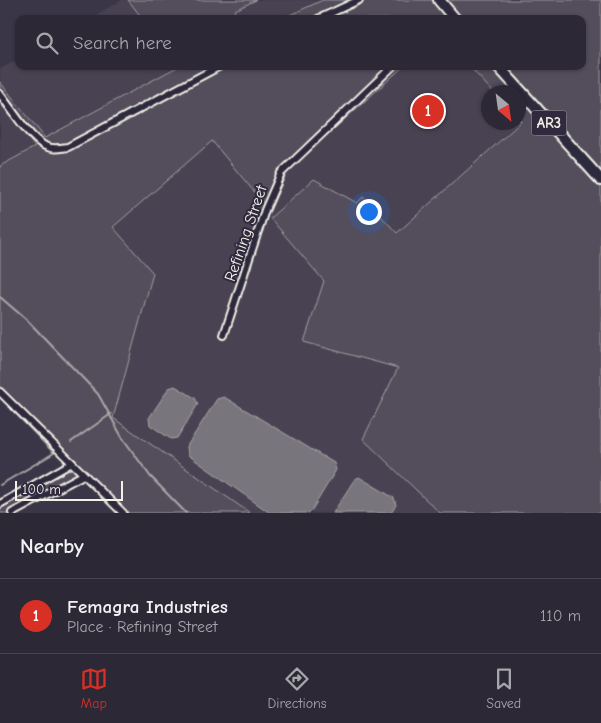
<!DOCTYPE html>
<html lang="en">
<head>
<meta charset="utf-8">
<style>
	:root { --surface:#2c2835; --page:#383441; --text:#f1f3f6; --muted:#a6a6ad; --line:#484450; --accent:#d93025 }
	body { margin:0; font-family:"Comic Neue",sans-serif; background:var(--page); color:var(--text) }
	.compass { position:absolute; left:481px; top:85px; width:45px; height:45px; border-radius:50%; background:var(--surface); box-shadow:0 1px 4px #0004; rotate:151deg }
	.scale { position:absolute; left:15px; bottom:12px; width:108px; box-sizing:border-box; padding-left:5px; border:2px solid #f4f1e8; border-top:0; font-size:14px; line-height:18px; white-space:nowrap; color:#f4f1e8; -webkit-text-stroke:4px #2f2a3d; paint-order:stroke }
	.you { position:absolute; left:368px; top:211px; width:18px; height:18px; margin:-12px; border:4px solid #fff; border-radius:50%; background:#1a73e8; box-shadow:0 0 0 8px #1a73e833 }
	.badge { display:grid; place-items:center; width:32px; height:32px; border-radius:50%; background:var(--accent); color:#fff; font-size:16px; font-weight:700 }
	.pin { position:absolute; translate:-50% -50%; border:2px solid #fff; box-shadow:0 1px 5px #0006 }
	.list { margin:0; padding:0; list-style:none }
	h2 { display:flex; justify-content:space-between; align-items:center; height:65px; margin:0; padding:0 20px; font-size:21px }
	h2 small { font-size:16px; font-weight:400; color:var(--muted) }
	.list li { display:grid; grid-template-columns:32px 1fr auto; gap:15px; align-items:center; box-sizing:border-box; height:75px; padding:0 20px; border-top:1px solid var(--line) }
	.list b { display:block; font-size:19px; white-space:nowrap }
	.list p { margin:0; font-size:16px; white-space:nowrap; color:var(--muted) }
	.list em { font-size:16px; font-style:normal; color:var(--muted) }
	.icon { flex:none; width:28px; height:28px; fill:none; stroke:currentColor; stroke-width:2; stroke-linecap:round; stroke-linejoin:round }
	.map { position:relative; flex:none; width:601px; height:513px; overflow:hidden }
	.search { position:absolute; background:var(--surface); box-shadow:0 1px 4px #0004; left:15px; right:15px; top:15px; height:55px; display:flex; align-items:center; gap:12px; box-sizing:border-box; padding:0 18px; border-radius:10px; color:var(--muted); font-size:19px }
	.sheet { height:140px; background:var(--surface) }
	nav { display:flex; justify-content:space-around; align-items:center; box-sizing:border-box; height:70px; border-top:1px solid var(--line); background:var(--surface); font-size:14px; color:var(--muted) }
	nav a { display:grid; justify-items:center; gap:2px }
	nav .on { color:var(--accent) }
	.map>svg:first-child { display:block }
	.built { fill:#484352 }
	.green { fill:#534e5c; stroke:#a4a0a2 }
	.water { fill:#78747b; stroke:#aaa6a7 }
	.lines { fill:none; stroke-linecap:round; stroke-linejoin:round }
	.stream { stroke:#aaa6a7; stroke-width:2 }
	.minor-casing { stroke:#f4f1e8; stroke-width:10 }
	.primary-casing { stroke:#f4f1e8; stroke-width:14 }
	.minor { stroke:#2f2a3d; stroke-width:6 }
	.primary { stroke:#2f2a3d; stroke-width:10 }
	.labels { text-anchor:middle; stroke-width:4; stroke-linejoin:round; paint-order:stroke }
	.shield { fill:#2f2a3d; stroke:#b9b5b5; stroke-width:1 }
	.shield-label { font-size:15px; font-weight:bold; fill:#f4f1e8 }
	.street-label { font-size:16px; fill:#f4f1e8; stroke:#2f2a3d }
</style>
</head>
<body>
<div class="map">
<svg width="601" height="513" viewBox="0 0 601 513">
	<rect width="100%" height="100%" fill="#3b3647"/>
	<filter id="ink" filterUnits="userSpaceOnUse"><feTurbulence type="fractalNoise" baseFrequency=".02" numOctaves="2"/><feDisplacementMap in="SourceGraphic" scale="10" xChannelSelector="R" yChannelSelector="G"/><feConvolveMatrix kernelMatrix="1 2 1 2 8 2 1 2 1" color-interpolation-filters="sRGB"/></filter>
	<g filter="url(#ink)">
		<g class="built">
			<polygon points="122,0 128,0 143,19 89,19"/>
			<polygon points="256,0 323,0 281,19 232,19 235,10"/>
			<polygon points="19,59 19,66 179,66 45,138 0,82 0,69"/>
			<polygon points="404,66 469,66 493,92 488,92 488,122 518,122 519,119 521,121 397,233 363,198 357,203 314,179 270,218 324,281 304,342 398,368 363,439 440,513 250,513 113,418 153,273 113,227 212,141 288,170"/>
			<polygon points="0,103 35,147 0,166"/>
		</g>
		<g class="green">
			<polygon points="128,0 256,0 235,10 232,19 143,19"/>
			<polygon points="323,0 432,0 449,19 281,19"/>
			<polygon points="445,0 601,0 601,171 505,66 582,66 582,19 462,19"/>
			<polygon points="179,66 404,66 288,170 270,211 212,141 113,227 153,273 113,418 250,513 122,513 83,475 12,513 0,513 0,504 71,463 0,392 0,166 35,147 0,103 0,82 45,138"/>
			<polygon points="469,66 492,66 515,92 493,92"/>
			<polygon points="519,96 601,187 601,513 440,513 363,439 398,368 304,342 324,281 270,218 314,179 357,203 363,197 397,233 521,122 519,119"/>
		</g>
		<g class="water">
			<polygon points="175,386 195,398 198,404 177,438 171,439 150,425 149,418 169,388"/>
			<polygon points="224,397 334,463 336,470 310,513 270,513 188,455 187,446 217,399"/>
			<polygon points="359,477 394,498 396,505 391,513 333,513 354,480"/>
		</g>
		<g class="lines">
			<g class="stream">
				<polyline points="0,297 28,321 98,394 122,437 150,476 186,513"/>
				<polyline points="0,397 54,453 0,485"/>
				<polyline points="71,442 111,414"/>
			</g>
			<defs>
				<g id="minor">
					<polyline points="318,19 359,0"/>
					<path d="M0 94C11 108 29 138 45 146 52 150 60 148 68 147L220 66"/>
					<polyline points="224,335 265,210 281,173 393,66"/>
					<polyline points="0,392 123,513"/>
					<polyline points="0,504 72,463"/>
					<polyline points="12,513 83,475"/>
				</g>
				<g id="primary">
					<polyline points="439,0 455,19"/>
					<polyline points="498,66 601,180"/>
				</g>
			</defs>
			<use href="#minor" class="minor-casing"/>
			<use href="#primary" class="primary-casing"/>
			<use href="#minor" class="minor"/>
			<use href="#primary" class="primary"/>
		</g>
	</g>
	<g class="labels">
		<rect class="shield" x="531.5" y="110.5" width="35" height="25" rx="4"/>
		<g class="shield-label">
			<text x="549" y="128">AR3</text>
		</g>
		<g class="street-label">
			<text transform="translate(245 233) rotate(-71)" y="6">Refining Street</text>
		</g>
	</g>
</svg>
<svg class="compass" viewBox="-18 -18 36 36"><path d="M0-13l5 13h-10z" fill="#e53935"/><path d="M0 13l5-13h-10z" fill="#a6a6ad"/></svg>
<div class="scale">100 m</div>
<div class="you"></div>
<div class="pin badge" style="left:428px;top:111px">1</div>
<div class="search"><svg class="icon" aria-label="search" viewBox="0 0 24 24"><circle cx="10" cy="10" r="6"/><path d="M15 15l6 6"/></svg>Search here</div>
</div>
<section class="sheet">
<h2>Nearby<small></small></h2>
<ul class="list">
<li><span class="badge">1</span><div><b>Femagra Industries</b><p>Place · Refining Street</p></div><em>110 m</em></li>
</ul>
</section>
<nav>
<a class="on"><svg class="icon" aria-label="map" viewBox="0 0 24 24"><path d="M3 6l6-2 6 2 6-2v14l-6 2-6-2-6 2zM9 4v14M15 6v14"/></svg>Map</a>
<a><svg class="icon" aria-label="directions" viewBox="0 0 24 24"><path d="M12 3l9 9-9 9-9-9zM9 14v-3h6M13 9l2 2-2 2"/></svg>Directions</a>
<a><svg class="icon" aria-label="saved" viewBox="0 0 24 24"><path d="M7 4h10v16l-5-4-5 4z"/></svg>Saved</a>
</nav>
</body>
</html>
